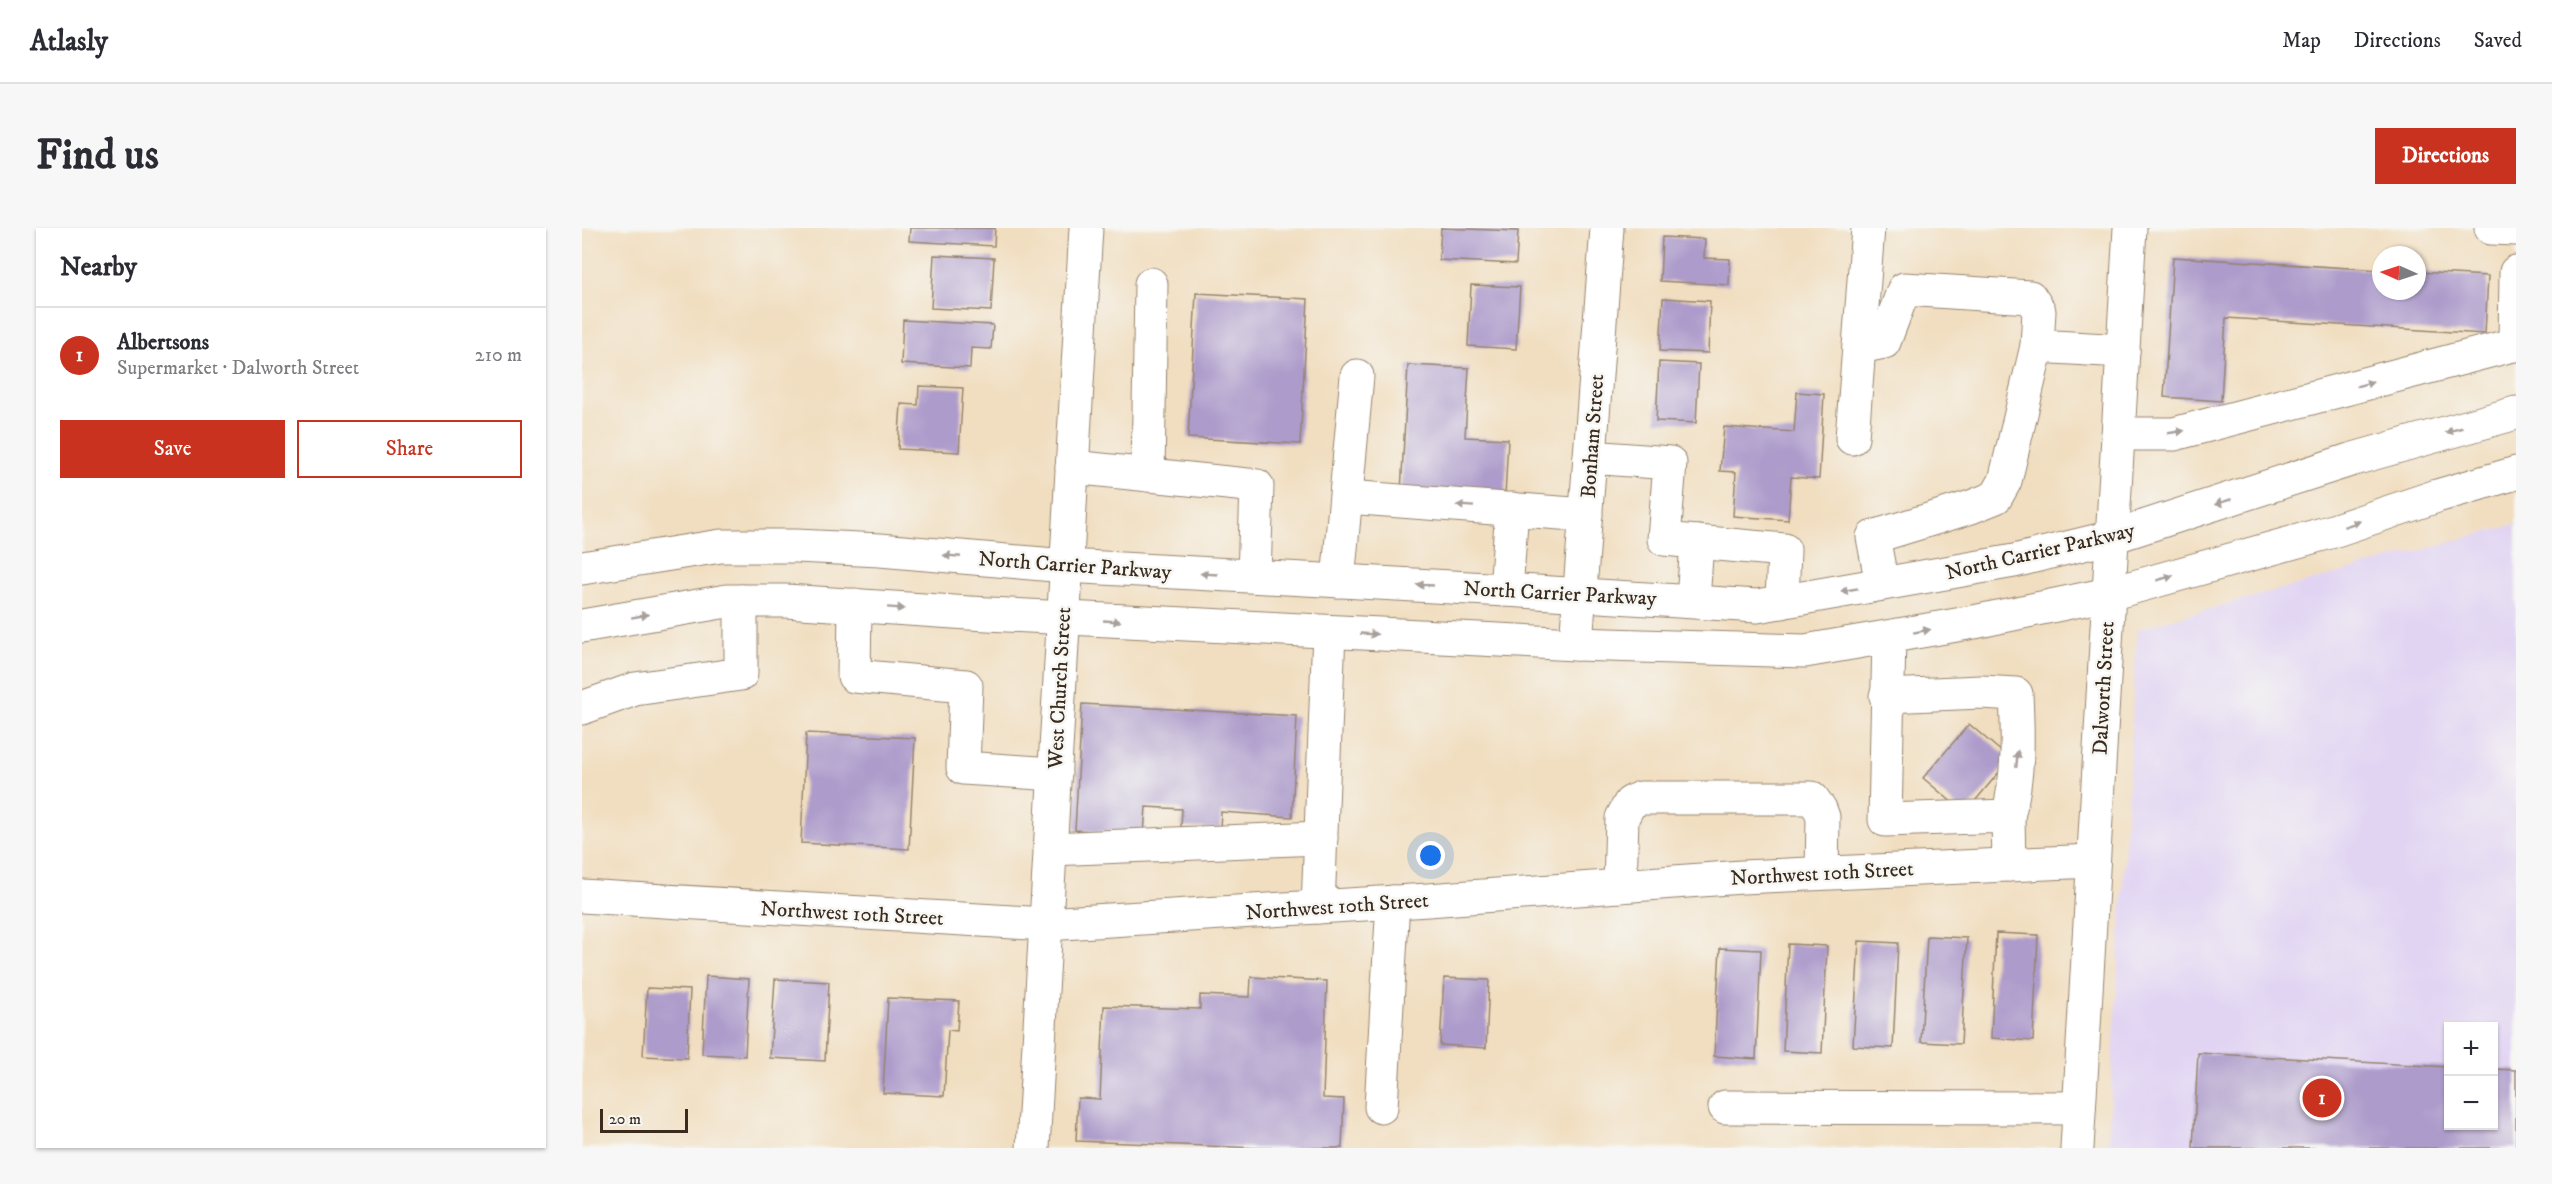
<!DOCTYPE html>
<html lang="en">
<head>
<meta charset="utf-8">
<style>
	:root { --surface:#fff; --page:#f7f7f7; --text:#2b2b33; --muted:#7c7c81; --line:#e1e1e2; --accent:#c8321e }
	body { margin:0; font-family:"IM FELL DW Pica",serif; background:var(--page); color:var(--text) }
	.controls { position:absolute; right:18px; bottom:18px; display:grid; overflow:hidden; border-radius:0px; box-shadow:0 2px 4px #0004 }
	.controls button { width:54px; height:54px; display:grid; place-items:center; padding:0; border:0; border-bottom:2px solid var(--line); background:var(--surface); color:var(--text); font:30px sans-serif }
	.compass { position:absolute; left:1790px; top:18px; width:54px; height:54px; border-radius:50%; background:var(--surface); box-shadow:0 2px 4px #0004; rotate:273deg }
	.scale { position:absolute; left:18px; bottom:15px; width:88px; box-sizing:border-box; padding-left:6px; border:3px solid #3b2a1e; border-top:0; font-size:16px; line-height:21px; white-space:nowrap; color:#3b2a1e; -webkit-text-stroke:4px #f6f6f2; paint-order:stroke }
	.you { position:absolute; left:849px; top:628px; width:21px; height:21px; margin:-15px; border:4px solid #fff; border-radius:50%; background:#1a73e8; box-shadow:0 0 0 9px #1a73e833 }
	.badge { display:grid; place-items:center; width:39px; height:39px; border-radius:50%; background:var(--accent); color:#fff; font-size:20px; font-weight:700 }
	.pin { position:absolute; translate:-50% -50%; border:3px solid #fff; box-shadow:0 2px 6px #0006 }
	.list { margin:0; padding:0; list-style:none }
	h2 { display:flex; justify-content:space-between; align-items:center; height:78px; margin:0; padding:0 24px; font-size:26px }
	h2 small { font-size:20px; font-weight:400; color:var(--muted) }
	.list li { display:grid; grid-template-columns:39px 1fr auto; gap:18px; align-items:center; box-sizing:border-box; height:96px; padding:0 24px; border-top:2px solid var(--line) }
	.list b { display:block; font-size:22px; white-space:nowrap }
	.list p { margin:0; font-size:20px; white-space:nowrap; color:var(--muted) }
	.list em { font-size:20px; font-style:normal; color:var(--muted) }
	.actions { display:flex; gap:12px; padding:18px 24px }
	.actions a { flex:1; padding:14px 0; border:2px solid var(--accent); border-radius:0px; text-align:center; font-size:21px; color:var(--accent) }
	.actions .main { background:var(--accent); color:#fff }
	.map { position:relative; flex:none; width:1934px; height:920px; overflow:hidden; border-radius:0px }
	header { display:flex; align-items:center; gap:36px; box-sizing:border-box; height:84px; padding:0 30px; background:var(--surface); border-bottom:2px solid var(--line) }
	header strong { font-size:28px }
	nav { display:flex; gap:33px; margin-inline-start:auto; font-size:21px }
	.intro { display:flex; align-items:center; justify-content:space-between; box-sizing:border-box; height:144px; padding:0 36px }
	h1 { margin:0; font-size:42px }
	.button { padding:15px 27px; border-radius:0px; background:var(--accent); color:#fff; font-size:21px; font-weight:700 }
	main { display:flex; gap:36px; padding:0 36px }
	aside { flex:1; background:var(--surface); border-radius:0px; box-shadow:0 2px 4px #0004 }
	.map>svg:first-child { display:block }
	.built { fill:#e1d4f3; fill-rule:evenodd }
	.building { fill:#ad9bcb }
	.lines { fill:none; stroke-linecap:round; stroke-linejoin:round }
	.minor-casing { stroke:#96846f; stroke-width:35 }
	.major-casing { stroke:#96846f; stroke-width:35 }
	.minor { stroke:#fff; stroke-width:33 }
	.major { stroke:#fff; stroke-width:33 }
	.oneway { fill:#a79f9a }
	.labels { text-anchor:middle; stroke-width:5; stroke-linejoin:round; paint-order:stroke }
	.street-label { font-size:21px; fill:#3b2a1e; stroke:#f6f6f2 }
</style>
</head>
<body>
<header>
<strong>Atlasly</strong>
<nav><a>Map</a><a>Directions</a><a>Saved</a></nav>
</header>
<div class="intro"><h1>Find us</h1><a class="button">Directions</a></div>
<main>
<aside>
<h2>Nearby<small></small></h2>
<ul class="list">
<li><span class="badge">1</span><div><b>Albertsons</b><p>Supermarket · Dalworth Street</p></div><em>210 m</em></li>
</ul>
<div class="actions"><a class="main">Save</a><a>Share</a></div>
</aside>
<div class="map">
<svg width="1934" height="920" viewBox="0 0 1934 920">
	<rect width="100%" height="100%" fill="#f6f6f2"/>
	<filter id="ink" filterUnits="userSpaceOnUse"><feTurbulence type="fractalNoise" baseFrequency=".0167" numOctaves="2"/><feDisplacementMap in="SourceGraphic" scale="12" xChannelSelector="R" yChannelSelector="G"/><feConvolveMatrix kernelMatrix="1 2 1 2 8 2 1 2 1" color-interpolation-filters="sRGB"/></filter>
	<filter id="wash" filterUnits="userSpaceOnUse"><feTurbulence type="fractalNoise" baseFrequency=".008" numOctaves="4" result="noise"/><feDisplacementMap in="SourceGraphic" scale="24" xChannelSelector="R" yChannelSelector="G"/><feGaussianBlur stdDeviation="1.35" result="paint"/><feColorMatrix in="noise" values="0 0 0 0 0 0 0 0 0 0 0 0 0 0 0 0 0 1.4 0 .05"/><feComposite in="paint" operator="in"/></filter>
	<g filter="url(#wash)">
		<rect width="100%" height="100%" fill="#f1dec0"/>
		<path class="built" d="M1934 296V920H1526L1555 401ZM1866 798H1912V898H1866Z"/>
		<g id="blocks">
			<g class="building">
				<polygon points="328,0 413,0 412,18 327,13"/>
				<polygon points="859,0 936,3 934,36 857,32"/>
				<polygon points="1080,9 1123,11 1122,30 1148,31 1147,57 1078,53"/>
				<polygon points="352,27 412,30 409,83 349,80"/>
				<polygon points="1591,29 1799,42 1799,63 1835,63 1835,44 1906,48 1903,106 1644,90 1639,173 1582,169"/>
				<polygon points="889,57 938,59 934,121 886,118"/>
				<polygon points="614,65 726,71 718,216 606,210"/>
				<polygon points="1081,70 1128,73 1126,125 1078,123"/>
				<polygon points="321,92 411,97 409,121 389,120 388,140 319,136"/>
				<polygon points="1077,134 1117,136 1114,195 1074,193"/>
				<polygon points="826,137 887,140 883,209 926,211 923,269 819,264"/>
				<polygon points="337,158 381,160 377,224 316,221 319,176 336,177"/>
				<polygon points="1215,164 1242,166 1237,251 1209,249 1206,292 1151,288 1154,244 1138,243 1142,199 1212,204"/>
				<polygon points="500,476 715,488 710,589 639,584 638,601 599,599 600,581 564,579 562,606 493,602"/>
				<polygon points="1387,496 1428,531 1383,585 1341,550"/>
				<polygon points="224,505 333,510 327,621 219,615"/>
				<polygon points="1414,705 1456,707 1451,813 1409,810"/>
				<polygon points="1345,708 1385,710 1379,816 1339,814"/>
				<polygon points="1277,713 1316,715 1311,820 1271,818"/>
				<polygon points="1206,716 1245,718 1240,825 1201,823"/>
				<polygon points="1138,720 1179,722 1174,831 1132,828"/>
				<polygon points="124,748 167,751 163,828 120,826"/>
				<polygon points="669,749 745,753 741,870 762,871 760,920 677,920 494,913 496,870 518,871 522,778 618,781 618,767 668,769"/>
				<polygon points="862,750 907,752 904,820 858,817"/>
				<polygon points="193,751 247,754 243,833 188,830"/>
				<polygon points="65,760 108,762 105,830 61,828"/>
				<polygon points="306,770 377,773 375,803 366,802 362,868 301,865"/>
				<polygon points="1616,825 1866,839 1866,898 1912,898 1912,841 1934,842 1934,920 1611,920"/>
			</g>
		</g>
	</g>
	<g filter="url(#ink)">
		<use href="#blocks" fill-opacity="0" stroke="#96846f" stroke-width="1.5"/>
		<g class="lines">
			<defs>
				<g id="minor">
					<polyline points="1909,0 1934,1"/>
					<polyline points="1933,117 1934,44"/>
					<polyline points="1277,119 1302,114 1322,61 1448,69 1457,83 1455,118"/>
					<polyline points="1536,206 1592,206 1934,116"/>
					<polyline points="1270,210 1286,0"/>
					<polyline points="1008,229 1088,235 1082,311 1202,322 1200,374"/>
					<polyline points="490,239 675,258 672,348"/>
					<polyline points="566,247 569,56"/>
					<polyline points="765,269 1004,287"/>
					<polyline points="756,353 775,148"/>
					<polyline points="1300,356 1291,309 1389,279 1414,269 1423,253 1455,118 1541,123"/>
					<polyline points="924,362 930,281"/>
					<polyline points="1111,373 1115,314"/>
					<polyline points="273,377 272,448 384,458 381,540 473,546"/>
					<polyline points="1307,409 1303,592 1426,588 1427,637"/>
					<polyline points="994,416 1025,0"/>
					<path d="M1304 468 1399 464 1434 466C1436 508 1437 548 1426 588"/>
					<polyline points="0,480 53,461 159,446 159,373"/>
					<polyline points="468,621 739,610"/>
					<polyline points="1038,658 1040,590 1048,575 1058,570 1230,570 1238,581 1241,589 1240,645"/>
					<polyline points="0,668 464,696 846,672 1160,649 1511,633"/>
					<polyline points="736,679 747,404"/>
					<polyline points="799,879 811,674"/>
					<polyline points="1143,879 1497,880"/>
					<polyline points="451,920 504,0"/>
					<polyline points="1495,920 1548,0"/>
				</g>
				<g id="major">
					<polyline points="0,340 139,318 214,318 298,322 484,338 924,362 1175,378 1432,333 1530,309 1768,232 1934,185"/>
					<polyline points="0,398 145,373 204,373 387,385 994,416 1223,423 1392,394 1527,366 1748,304 1855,268 1934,245"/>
				</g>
			</defs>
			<use href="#minor" class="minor-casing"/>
			<use href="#major" class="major-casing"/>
			<use href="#minor" class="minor"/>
			<use href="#major" class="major"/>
		</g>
		<defs><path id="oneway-solid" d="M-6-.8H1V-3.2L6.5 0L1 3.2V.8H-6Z" transform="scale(1.5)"/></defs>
		<g class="oneway">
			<use href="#oneway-solid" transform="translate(1783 156) rotate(-15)"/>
			<use href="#oneway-solid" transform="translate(1872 202) rotate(164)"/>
			<use href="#oneway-solid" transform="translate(1594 204) rotate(-9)"/>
			<use href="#oneway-solid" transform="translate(1641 274) rotate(162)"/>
			<use href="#oneway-solid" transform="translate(883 278) rotate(-176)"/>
			<use href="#oneway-solid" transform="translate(1770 296) rotate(-19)"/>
			<use href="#oneway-solid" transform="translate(370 328) rotate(-175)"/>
			<use href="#oneway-solid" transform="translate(627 346) rotate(-177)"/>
			<use href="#oneway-solid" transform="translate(1583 350) rotate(-16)"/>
			<use href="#oneway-solid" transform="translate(843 357) rotate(-177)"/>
			<use href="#oneway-solid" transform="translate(1267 362) rotate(170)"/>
			<use href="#oneway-solid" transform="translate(314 380) rotate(4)"/>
			<use href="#oneway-solid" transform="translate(58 388) rotate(-10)"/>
			<use href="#oneway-solid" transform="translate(530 393) rotate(3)"/>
			<use href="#oneway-solid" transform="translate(1340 403) rotate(-10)"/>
			<use href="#oneway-solid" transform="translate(787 406) rotate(3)"/>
			<use href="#oneway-solid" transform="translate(1435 531) rotate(-85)"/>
		</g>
	</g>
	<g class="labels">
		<g class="street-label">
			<text transform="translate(1010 208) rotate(-86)" y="7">Bonham Street</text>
			<text transform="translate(1458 323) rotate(-13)" y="7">North Carrier Parkway</text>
			<text transform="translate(493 337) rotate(4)" y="7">North Carrier Parkway</text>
			<text transform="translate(978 365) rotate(3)" y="7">North Carrier Parkway</text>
			<text transform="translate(477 460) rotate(-87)" y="7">West Church Street</text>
			<text transform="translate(1521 460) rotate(-87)" y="7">Dalworth Street</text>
			<text transform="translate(1240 645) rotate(-3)" y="7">Northwest 10th Street</text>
			<text transform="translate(755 678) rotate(-4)" y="7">Northwest 10th Street</text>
			<text transform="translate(270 685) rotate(3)" y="7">Northwest 10th Street</text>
		</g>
	</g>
</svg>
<div class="controls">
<button>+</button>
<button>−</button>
</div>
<svg class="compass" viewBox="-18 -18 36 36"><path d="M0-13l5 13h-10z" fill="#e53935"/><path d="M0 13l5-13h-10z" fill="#7c7c81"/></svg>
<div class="scale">20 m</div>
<div class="you"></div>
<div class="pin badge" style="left:1740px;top:870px">1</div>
</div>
</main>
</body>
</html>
